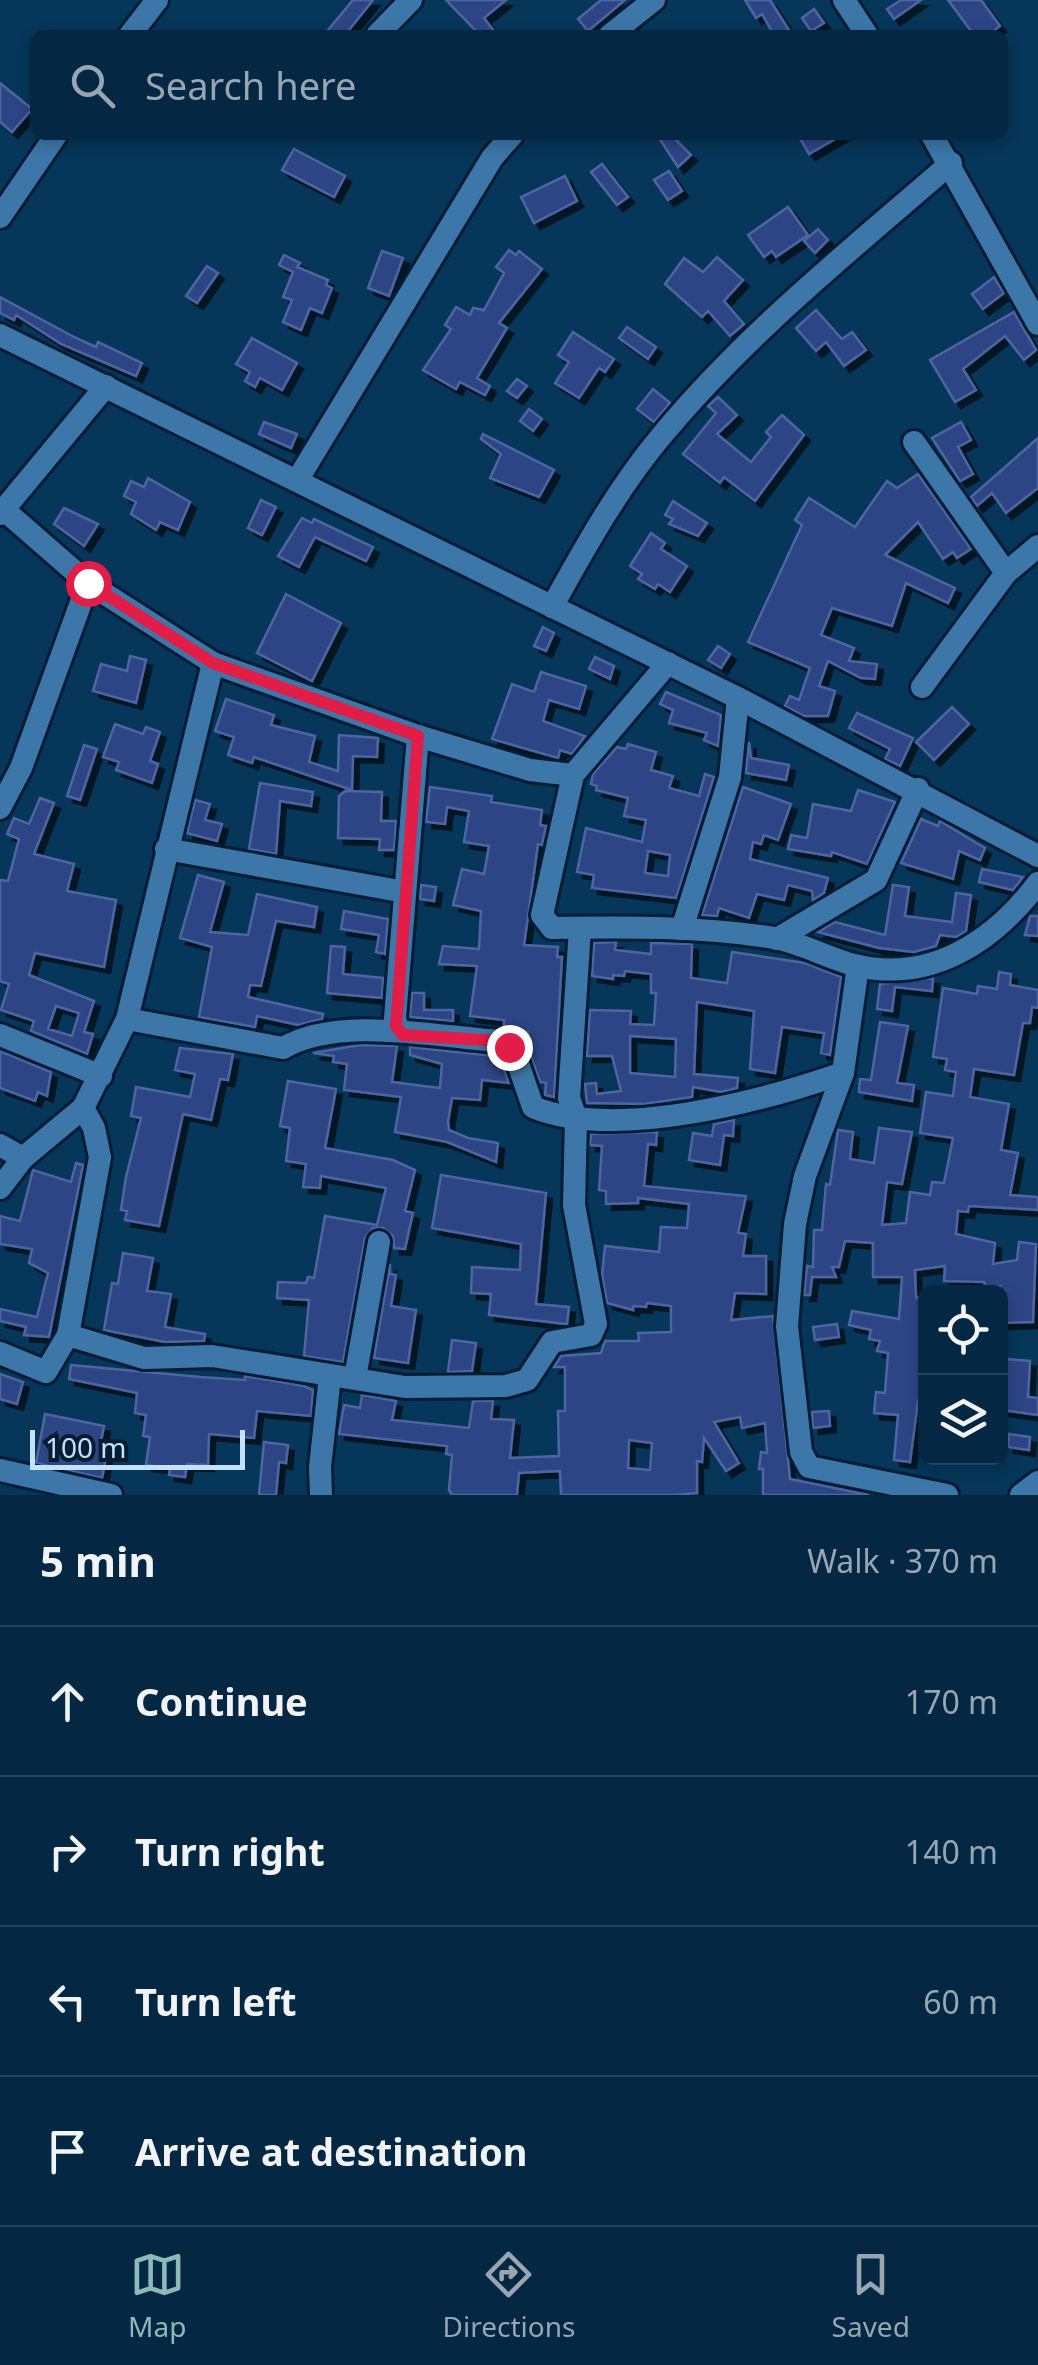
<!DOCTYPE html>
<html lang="en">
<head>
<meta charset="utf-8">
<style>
	:root { --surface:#042843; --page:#12344e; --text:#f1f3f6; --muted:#97a6b2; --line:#25445c; --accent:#8bbbb9 }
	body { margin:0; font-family:"Noto Sans",sans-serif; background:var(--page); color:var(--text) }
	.controls { position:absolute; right:30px; bottom:30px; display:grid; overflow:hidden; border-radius:15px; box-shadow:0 5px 15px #0003 }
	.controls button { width:90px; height:90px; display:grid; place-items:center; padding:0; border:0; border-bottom:2px solid var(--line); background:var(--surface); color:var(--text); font:50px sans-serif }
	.scale { position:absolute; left:30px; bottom:25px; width:215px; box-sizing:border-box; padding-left:10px; border:5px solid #c3e0fc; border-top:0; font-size:28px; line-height:35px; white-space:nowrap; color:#c3e0fc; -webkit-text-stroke:8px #051d31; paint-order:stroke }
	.stop { position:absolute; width:30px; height:30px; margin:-22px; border:8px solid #e11d48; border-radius:50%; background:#fff }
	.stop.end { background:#e11d48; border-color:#fff; box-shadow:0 2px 10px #0008 }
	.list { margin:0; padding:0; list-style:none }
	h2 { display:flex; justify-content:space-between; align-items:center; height:130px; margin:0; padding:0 40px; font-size:42px }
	h2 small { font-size:32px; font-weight:400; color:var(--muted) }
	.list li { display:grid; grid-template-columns:65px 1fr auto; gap:30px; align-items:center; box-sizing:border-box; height:150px; padding:0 40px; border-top:2px solid var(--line) }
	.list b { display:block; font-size:38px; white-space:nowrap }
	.list em { font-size:32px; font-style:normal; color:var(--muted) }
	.icon { flex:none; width:55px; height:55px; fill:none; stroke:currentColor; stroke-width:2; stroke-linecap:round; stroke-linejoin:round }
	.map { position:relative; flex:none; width:1038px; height:1495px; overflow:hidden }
	.search { position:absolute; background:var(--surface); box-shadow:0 5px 15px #0003; left:30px; right:30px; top:30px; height:110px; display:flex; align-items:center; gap:25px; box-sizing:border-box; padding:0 35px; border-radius:15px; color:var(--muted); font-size:38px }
	.sheet { height:730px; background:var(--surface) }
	nav { display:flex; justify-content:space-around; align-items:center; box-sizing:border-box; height:140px; border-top:2px solid var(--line); background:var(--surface); font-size:28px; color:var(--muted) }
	nav a { display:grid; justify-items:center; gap:5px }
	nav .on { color:var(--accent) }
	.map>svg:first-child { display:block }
	.building { fill:#2e4485; stroke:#4e65a1; stroke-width:2.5; fill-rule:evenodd; filter:url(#shadow) }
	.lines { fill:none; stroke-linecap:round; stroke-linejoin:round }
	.minor-casing { stroke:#001d35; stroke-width:28 }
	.minor { stroke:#3d76a8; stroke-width:22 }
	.route { stroke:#e11d48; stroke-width:12 }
</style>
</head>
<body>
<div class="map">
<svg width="1038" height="1495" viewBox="0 0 1038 1495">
	<defs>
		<filter id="shadow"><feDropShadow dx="6" dy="6" stdDeviation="0" flood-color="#0009"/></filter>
	</defs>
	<rect width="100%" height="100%" fill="#063659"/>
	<g class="building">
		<polygon points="353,0 373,0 345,35 334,35 328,30"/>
		<polygon points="446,0 506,0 484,18 497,35 480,35"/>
		<polygon points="601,0 625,0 588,31 578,19"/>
		<polygon points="745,0 770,0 789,30 774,35 762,14 756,18"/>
		<polygon points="901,0 921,0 894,19 887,9"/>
		<polygon points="948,0 981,0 1000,26 988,35 974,35"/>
		<polygon points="814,9 824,23 811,31 802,18"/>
		<polygon points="0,83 32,109 12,132 0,122"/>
		<polygon points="657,135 671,135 691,155 678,167"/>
		<polygon points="798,135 842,135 809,154"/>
		<polygon points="294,149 345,176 334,197 282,170"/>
		<polygon points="602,164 628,197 617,205 591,172"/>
		<polygon points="669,171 682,191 668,200 654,180"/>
		<polygon points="565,176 577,201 534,223 521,197"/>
		<polygon points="788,207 808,235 776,257 772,251 764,257 748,235"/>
		<polygon points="818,229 828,240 815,253 804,241"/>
		<polygon points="509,250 516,255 519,251 542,269 499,323 507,328 477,378 490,386 485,395 460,382 456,389 423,370 451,329 445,325 456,307 470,315 473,308 484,310 504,273 496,267"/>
		<polygon points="382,251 403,258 389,296 368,288"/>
		<polygon points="284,255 300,263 297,267 328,280 326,285 332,288 322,313 310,308 301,330 283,322 292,300 283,297 293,272 279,265"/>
		<polygon points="717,257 743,280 724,301 744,324 730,336 708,311 702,317 665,284 684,258 703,272"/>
		<polygon points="207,266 218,273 197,303 186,296"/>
		<polygon points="994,277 1004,293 983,309 972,294"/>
		<polygon points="0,297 74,337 96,347 98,342 142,363 136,376 61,344 16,315 14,320 0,313"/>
		<polygon points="816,310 842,339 852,332 866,350 844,366 826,342 816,351 796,328"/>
		<polygon points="1014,312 1036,350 1024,360 1005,336 963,369 976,390 955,402 930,360"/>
		<polygon points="627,327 656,347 648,359 619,338"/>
		<polygon points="573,332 614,359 605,372 599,368 579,398 555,383 569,362 558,355"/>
		<polygon points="252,338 297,363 282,390 260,378 255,387 245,381 250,372 236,364"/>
		<polygon points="517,379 527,386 517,398 507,391"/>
		<polygon points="653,389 670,403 654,422 637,409"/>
		<polygon points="718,397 737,415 717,434 751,462 771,437 766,432 782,415 804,435 755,501 724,477 720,483 683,454 716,413 708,406"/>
		<polygon points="529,409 542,419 533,431 520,421"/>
		<polygon points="264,422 297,434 291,448 259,434"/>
		<polygon points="961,422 971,440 958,447 973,474 960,481 932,438"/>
		<polygon points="483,434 554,470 539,497 490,478 501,454 481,439"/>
		<polygon points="1038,438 1038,488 1006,513 992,493 977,506 971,497"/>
		<polygon points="918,474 971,549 957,558 953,552 943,559 918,522 885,555 955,588 948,603 906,583 892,626 832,608 821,635 854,648 849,661 877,664 875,679 861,678 828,661 819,686 835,691 828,716 804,716 785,706 790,696 799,700 810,668 748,642 802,525 795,520 809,498 855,527 887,481 897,488"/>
		<polygon points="148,478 190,502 178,530 160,522 156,530 131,514 136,502 124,496 131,481 144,487"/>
		<polygon points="261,500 276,507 262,535 248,528"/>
		<polygon points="673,501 707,523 698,536 669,524 673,519 665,515"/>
		<polygon points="64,508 98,524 84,546 54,524"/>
		<polygon points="302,518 312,523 314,519 373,547 366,561 315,537 299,567 278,556"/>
		<polygon points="651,533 665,543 661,549 687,566 670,592 658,584 655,589 638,579 642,574 630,566"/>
		<polygon points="286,594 341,623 312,681 257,653"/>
		<polygon points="543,627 554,633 546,651 534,646"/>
		<polygon points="718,646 730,654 721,668 708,660"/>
		<polygon points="130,656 146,660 136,703 93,691 101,664 127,671"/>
		<polygon points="595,657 614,666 610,679 589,669"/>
		<polygon points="541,672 586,686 579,709 549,700 543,721 585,736 572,754 560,750 558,758 492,739 512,684 534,692"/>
		<polygon points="666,692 721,715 718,746 704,740 707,733 669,723 673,710 660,704"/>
		<polygon points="226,699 274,715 271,725 315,736 309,762 338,771 339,735 378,738 377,757 353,756 352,790 254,757 252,763 228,755 234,737 215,731"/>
		<polygon points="952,707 969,724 934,760 916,742"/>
		<polygon points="857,713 913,738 900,766 885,759 890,749 849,728"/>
		<polygon points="115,724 143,734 146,727 160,732 150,761 158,764 152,783 116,770 119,762 103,757"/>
		<polygon points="749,742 751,758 789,765 786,780 746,773"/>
		<path d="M628 744 656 752 651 770 673 776 669 788 699 796 705 774 714 777 676 898 592 888 594 875 577 872 586 828 642 842 646 820 624 816 628 798 596 790 597 786 591 784 593 774 617 747 626 749ZM648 851 670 855 668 876 645 873Z"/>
		<polygon points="84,745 97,749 80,800 67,796"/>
		<polygon points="260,783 313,792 311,806 280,801 276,854 249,849"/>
		<polygon points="430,787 492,796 491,802 542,810 540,825 546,826 542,845 538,844 524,945 558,947 557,957 562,957 554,1097 545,1095 546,1083 540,1082 527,1045 528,1032 504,1027 504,1020 470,1016 477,966 439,964 443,946 479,949 481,911 453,905 462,869 484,874 489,846 464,842 469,811 447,807 445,824 426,822"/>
		<polygon points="743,787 791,804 778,840 764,835 761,844 753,842 750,859 828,878 824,893 813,900 812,891 788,885 784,900 757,894 749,918 719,908 717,916 702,915"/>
		<polygon points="858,790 895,802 867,864 832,852 831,856 788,849 791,835 807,838 813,804 851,811"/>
		<polygon points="345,791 382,792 381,821 396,821 394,850 379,850 380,839 338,838 339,796"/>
		<path d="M40 798 54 803 34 854 74 864 67 891 116 900 104 967 35 953 29 975 94 1001 84 1032 93 1034 87 1054 31 1031 34 1021 1 1010 9 984 0 981V880L8 881 19 839 7 834 14 818 29 824ZM56 1006 79 1013 72 1036 48 1029Z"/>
		<polygon points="195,800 210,804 205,820 222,824 217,841 187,833"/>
		<polygon points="921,819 938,826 940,821 985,848 980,860 959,851 953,879 901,863"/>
		<polygon points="982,869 1023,877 1013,890 979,882"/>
		<polygon points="198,875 224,882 210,932 248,935 257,894 317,907 314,927 276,921 261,986 250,985 248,997 323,1014 322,1019 298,1025 257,1016 255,1027 199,1017 212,947 180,938"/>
		<polygon points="421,885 436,887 434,901 420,899"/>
		<polygon points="893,885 909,887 905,916 952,922 956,893 971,895 966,931 956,937 940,935 936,946 914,952 879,948 818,932 835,922 885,935"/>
		<polygon points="344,911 388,919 385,954 376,952 379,935 341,929"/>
		<polygon points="1030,916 1038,916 1038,936 1025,935"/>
		<path d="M616 942 615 950 651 954V943L692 944 691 978 727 983 732 952 805 963 841 977 830 1055 821 1053 824 1033 782 1027 775 1073 750 1069 754 1011 697 1002 694 1074 738 1078 737 1088 721 1092 693 1087 692 1097 644 1104 587 1103 585 1084 596 1083 597 1094 621 1091 612 1056H587L590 1010 631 1011 630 1024 654 1025 656 993H651V974L625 971 624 976 613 975V979L592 976 594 943ZM630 1036 676 1039 675 1077 630 1073Z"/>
		<polygon points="331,946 345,947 343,974 383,978 382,998 327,993"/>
		<polygon points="999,972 1011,974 1010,985 1038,990 1038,1008 1032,1007 1030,1023 1023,1023 1014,1075 974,1069 970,1097 1009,1104 1001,1150 1018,1153 1010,1195 1038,1197 1038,1210 969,1206 968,1212 958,1211 956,1234 995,1243 993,1264 1017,1260 1019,1242 1036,1244 1033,1322 1000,1323 1000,1286 986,1289 984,1282 944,1281 945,1266 915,1270 916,1298 926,1296 926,1402 918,1401 910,1462 894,1460 898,1415 874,1413 876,1392 885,1393 888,1353 877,1351 880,1341 869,1339 871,1330 849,1325 852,1311 899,1319 902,1277 873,1277 873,1243 845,1241 839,1267 832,1267 836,1277 812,1277 810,1295 804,1295 807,1266 813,1267 814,1230 822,1230 826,1184 830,1185 838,1130 853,1132 850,1159 874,1163 879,1128 912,1132 902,1184 887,1182 882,1225 906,1223 910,1192 930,1195 932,1182 944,1183 953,1138 920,1133 926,1092 953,1096 956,1072 945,1070 947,1059 933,1057 943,988 977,994 978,986 997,989"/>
		<polygon points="933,978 932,991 895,987 892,1011 877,1009 880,984"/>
		<polygon points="412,993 424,993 424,1010 453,1010 453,1021 410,1017"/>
		<polygon points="880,1022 908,1026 897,1083 914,1085 912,1101 859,1092 860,1079 871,1080"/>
		<polygon points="360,1045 397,1046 392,1082 440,1088 442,1064 410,1055 410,1047 494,1056 501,1061 509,1083 482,1080 480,1100 452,1098 448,1122 449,1130 468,1138 498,1143 496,1162 447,1142 395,1132 401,1097 344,1090 347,1064 333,1062 334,1056 313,1053"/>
		<polygon points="180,1048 233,1054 228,1080 220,1079 211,1120 183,1114 159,1226 125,1220 127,1211 121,1210 126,1177 141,1118 131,1116 136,1087 190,1097 195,1074 175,1070"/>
		<polygon points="0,1051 51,1072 47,1096 38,1092 35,1101 0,1088"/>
		<polygon points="288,1081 336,1089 325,1148 393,1160 415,1170 405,1211 413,1213 405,1249 394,1248 393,1236 383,1228 373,1228 365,1238 343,1362 304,1356 309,1300 277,1298 278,1282 306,1283 308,1277 314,1278 325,1216 377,1225 386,1188 321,1176 320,1188 303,1187 306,1164 286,1161 290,1128 280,1126"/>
		<polygon points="734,1120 733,1136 724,1135 720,1165 689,1160 693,1133 712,1136 714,1124"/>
		<path d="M657 1132 656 1145 648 1144 644 1186 746 1196 738 1233 746 1234 743 1256H766V1294L735 1293 731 1320 773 1316 790 1479 869 1495H763V1469H759L761 1452 767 1453 765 1423 742 1428 740 1417 714 1422 739 1463 726 1471 704 1438 702 1462 697 1461V1493L674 1495H561L560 1471 519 1473 517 1495H452L449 1490 452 1455 446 1454 447 1446 339 1434 344 1405 360 1408 362 1395 396 1401 392 1420 469 1428 473 1401H493L491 1419 514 1420 510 1458 559 1456 558 1411H565V1367H554L561 1356 601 1353 605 1341H639L638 1333 671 1332V1306L647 1303 646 1307 633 1306V1310L607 1303 602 1275 605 1246 659 1252 661 1227 687 1228 689 1204 638 1198V1203L606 1204V1191L599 1190 602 1146 590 1145 591 1134ZM629 1440 652 1443 650 1470 628 1468Z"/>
		<polygon points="76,1163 83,1165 49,1337 24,1335 26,1327 0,1321 0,1309 37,1317 48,1273 29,1263 32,1249 0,1244 0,1216 20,1221 33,1170 71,1182"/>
		<polygon points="441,1175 546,1193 536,1304 569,1307 567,1324 489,1315 491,1294 471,1293 472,1267 520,1270 521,1244 432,1228"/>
		<polygon points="123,1253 153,1258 147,1291 171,1294 165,1327 205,1334 204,1341 165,1342 104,1330 112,1283 118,1284"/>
		<polygon points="390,1264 390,1274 396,1275 391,1306 416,1310 408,1363 374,1358"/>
		<polygon points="837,1324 839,1337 815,1340 813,1327"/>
		<polygon points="452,1340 476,1343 472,1371 448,1372"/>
		<polygon points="1007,1359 1030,1361 1028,1397 1038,1398 1038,1415 1002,1410"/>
		<polygon points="71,1365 200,1377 245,1380 245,1376 304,1386 313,1390 311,1416 257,1411 254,1438 209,1434 208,1465 187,1464 185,1477 169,1475 170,1468 146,1465 150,1437 143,1436 146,1415 135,1413 137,1393 69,1379"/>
		<polygon points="0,1374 23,1382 17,1404 0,1399"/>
		<polygon points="829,1411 830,1426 813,1428 812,1412"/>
		<polygon points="45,1414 104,1426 100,1446 108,1447 102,1478 36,1463"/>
		<polygon points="1009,1434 1030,1437 1029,1450 1008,1447"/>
		<polygon points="264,1442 288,1445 286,1463 279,1462 276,1495 259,1495"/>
	</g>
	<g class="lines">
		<defs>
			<g id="minor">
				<polyline points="844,0 867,35"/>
				<polyline points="130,35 157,0"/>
				<polyline points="377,35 411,0"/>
				<polyline points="610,35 654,0"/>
				<polyline points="932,135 1038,324"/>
				<polyline points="0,217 56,135"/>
				<polyline points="0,335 738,698 1038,856"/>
				<polyline points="914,442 1006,573"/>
				<polyline points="298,479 492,158 512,135"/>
				<polyline points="4,510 88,583 213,663 418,736 530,770 573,775"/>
				<polyline points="0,514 106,386"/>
				<path d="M552 607C585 547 619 486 663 434 748 332 851 250 951 163"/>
				<path d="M668 663 573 775 542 915 552 928C626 927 701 926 774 938 802 943 827 958 854 965 931 984 994 941 1038 883"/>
				<polyline points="922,687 1006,573 1038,546"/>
				<polyline points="0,808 21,768 88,583"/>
				<polyline points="166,849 405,892"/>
				<polyline points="682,929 730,777 738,698"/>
				<polyline points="777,939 876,880 918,789"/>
				<polyline points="858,966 843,1073 805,1176 795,1224 787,1326 801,1452 809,1467 947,1495"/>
				<path d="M127 1019 283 1048C339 1015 436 1037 500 1041L514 1052 533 1107C614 1141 763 1101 843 1073"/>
				<polyline points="398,1031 395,1018 418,736"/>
				<polyline points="0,1035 101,1076"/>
				<polyline points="0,1145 23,1158"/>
				<polyline points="0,1188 23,1158 83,1108 127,1019 213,663"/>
				<polyline points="68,1335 144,1358 212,1356 405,1387 506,1386 527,1380 552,1342 591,1335 596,1324 574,1205 576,1118 569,1098 580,928"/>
				<polyline points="0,1353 46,1372 68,1335 100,1157 94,1128 83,1108"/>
				<polyline points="355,1378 379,1242"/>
				<polyline points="0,1470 111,1495"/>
				<polyline points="321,1495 320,1467 330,1376"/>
				<polyline points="1021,1495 1038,1482"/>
			</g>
		</defs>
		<use href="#minor" class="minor-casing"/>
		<use href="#minor" class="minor"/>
	</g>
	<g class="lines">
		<polyline class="route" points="88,583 213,663 418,736 396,1026 403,1035 500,1041 509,1047"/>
	</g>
</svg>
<div class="controls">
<button><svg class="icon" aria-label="locate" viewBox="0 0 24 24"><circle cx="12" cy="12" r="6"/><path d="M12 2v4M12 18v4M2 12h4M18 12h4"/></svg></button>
<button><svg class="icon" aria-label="layers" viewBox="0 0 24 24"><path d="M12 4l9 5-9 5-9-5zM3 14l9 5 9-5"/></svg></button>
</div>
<div class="scale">100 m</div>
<div class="stop" style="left:88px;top:583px"></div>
<div class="stop end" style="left:509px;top:1047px"></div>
<div class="search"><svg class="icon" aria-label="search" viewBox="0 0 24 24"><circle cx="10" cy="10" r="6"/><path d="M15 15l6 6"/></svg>Search here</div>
</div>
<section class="sheet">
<h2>5 min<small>Walk · 370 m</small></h2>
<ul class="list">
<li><svg class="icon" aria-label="ahead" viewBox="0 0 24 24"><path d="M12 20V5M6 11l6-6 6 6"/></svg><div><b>Continue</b></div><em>170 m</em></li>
<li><svg class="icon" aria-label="right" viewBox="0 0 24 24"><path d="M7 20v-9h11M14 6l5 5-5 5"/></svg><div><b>Turn right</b></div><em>140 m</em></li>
<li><svg class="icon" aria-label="left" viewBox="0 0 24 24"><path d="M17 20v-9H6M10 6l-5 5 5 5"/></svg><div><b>Turn left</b></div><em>60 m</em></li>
<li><svg class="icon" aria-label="arrive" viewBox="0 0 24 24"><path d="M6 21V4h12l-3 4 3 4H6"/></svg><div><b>Arrive at destination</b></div></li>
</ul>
</section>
<nav>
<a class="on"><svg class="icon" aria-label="map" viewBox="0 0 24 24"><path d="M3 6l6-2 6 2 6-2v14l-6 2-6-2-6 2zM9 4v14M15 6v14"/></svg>Map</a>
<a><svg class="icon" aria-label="directions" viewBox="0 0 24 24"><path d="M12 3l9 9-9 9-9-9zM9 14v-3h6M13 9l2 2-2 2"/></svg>Directions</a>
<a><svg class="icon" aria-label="saved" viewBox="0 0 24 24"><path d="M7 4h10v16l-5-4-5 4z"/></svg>Saved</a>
</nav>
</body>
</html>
